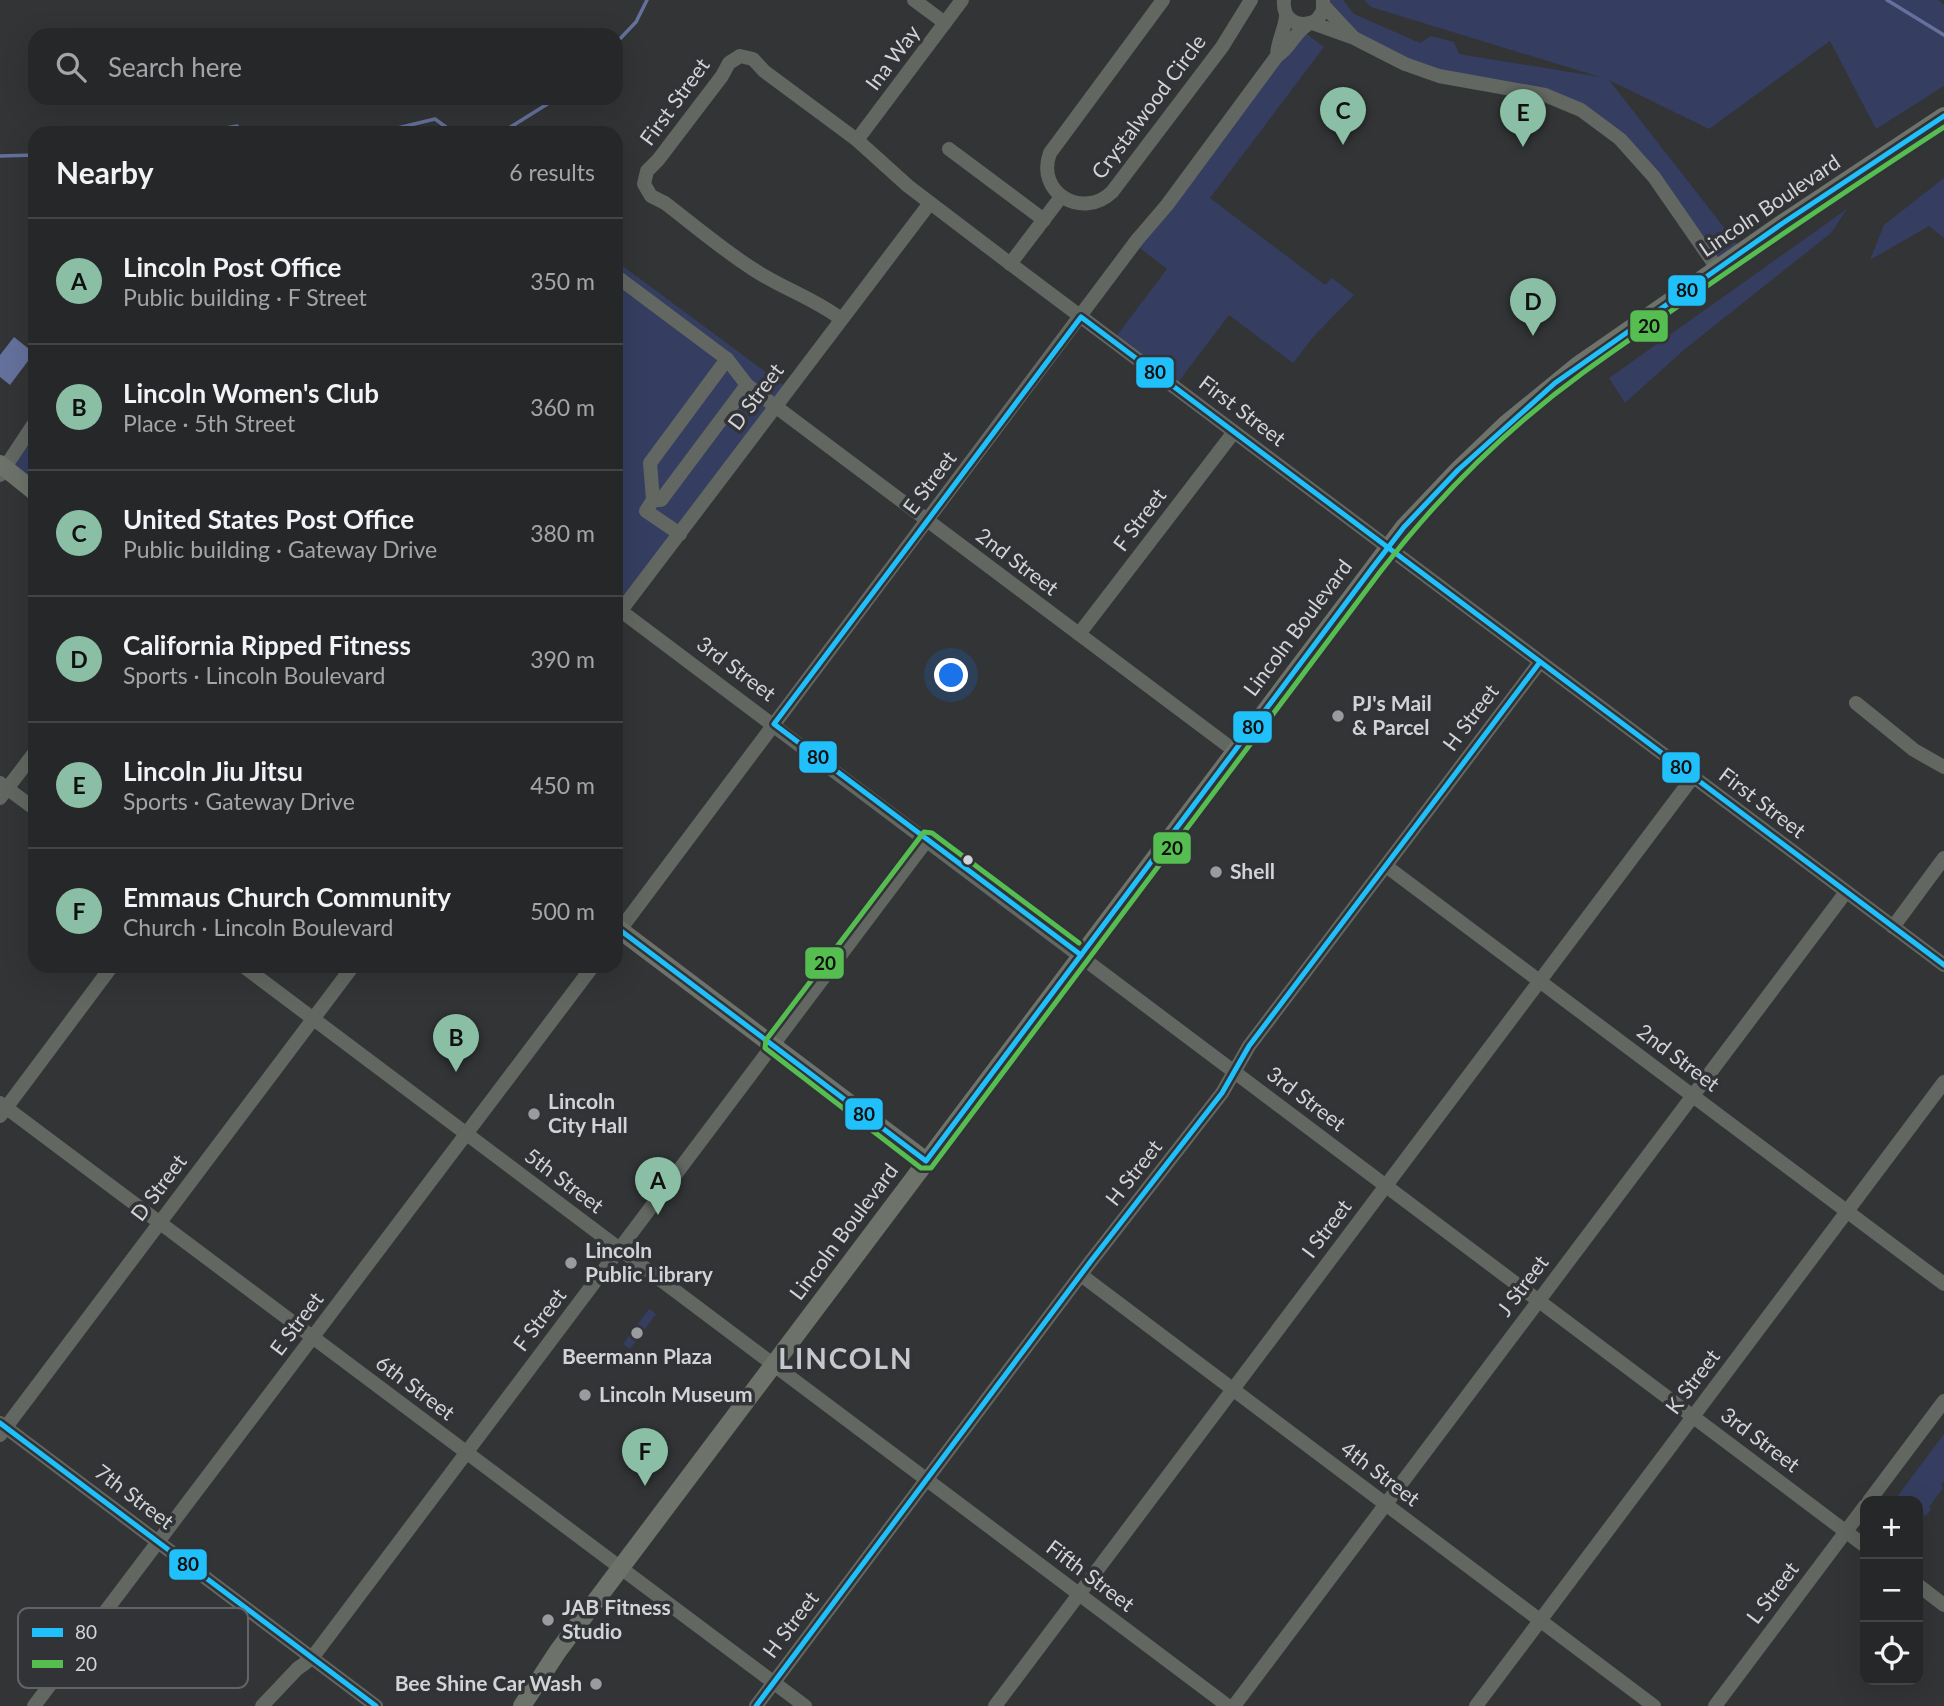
<!DOCTYPE html>
<html lang="en">
<head>
<meta charset="utf-8">
<style>
	:root { --surface:#262728; --page:#2e2f30; --text:#f1f3f6; --muted:#a4a5a8; --line:#424445; --accent:#8abfa5 }
	body { margin:0; font-family:Lato,sans-serif; background:var(--page); color:var(--text) }
	.controls { position:absolute; right:21px; bottom:21px; display:grid; overflow:hidden; border-radius:14px; box-shadow:0 7px 28px #0002 }
	.controls button { width:63px; height:63px; display:grid; place-items:center; padding:0; border:0; border-bottom:2px solid var(--line); background:var(--surface); color:var(--text); font:35px sans-serif }
	.you { position:absolute; left:952px; top:676px; width:24px; height:24px; margin:-18px; border:5px solid #fff; border-radius:50%; background:#1a73e8; box-shadow:0 0 0 10px #1a73e833 }
	.badge { display:grid; place-items:center; width:46px; height:46px; border-radius:50%; background:var(--accent); color:#111; font-size:23px; font-weight:700 }
	.pin { position:absolute; translate:-50% -58px; filter:drop-shadow(0 2px 4px #0008) }
	.pin::after { content:''; position:absolute; top:37px; width:24px; height:21px; background:inherit; clip-path:polygon(0 0,100% 0,50% 100%) }
	.list { margin:0; padding:0; list-style:none }
	h2 { display:flex; justify-content:space-between; align-items:center; height:91px; margin:0; padding:0 28px; font-size:30px }
	h2 small { font-size:23px; font-weight:400; color:var(--muted) }
	.list li { display:grid; grid-template-columns:46px 1fr auto; gap:21px; align-items:center; box-sizing:border-box; height:126px; padding:0 28px; border-top:2px solid var(--line) }
	.list b { display:block; font-size:26px; white-space:nowrap }
	.list p { margin:0; font-size:23px; white-space:nowrap; color:var(--muted) }
	.list em { font-size:23px; font-style:normal; color:var(--muted) }
	.icon { flex:none; width:38px; height:38px; fill:none; stroke:currentColor; stroke-width:2; stroke-linecap:round; stroke-linejoin:round }
	.map { position:relative; flex:none; width:1944px; height:1706px; overflow:hidden }
	.search { position:absolute; background:var(--surface); box-shadow:0 7px 28px #0002; left:28px; top:28px; width:595px; height:77px; display:flex; align-items:center; gap:18px; box-sizing:border-box; padding:0 24px; border-radius:21px; color:var(--muted); font-size:26px }
	.panel { position:absolute; background:var(--surface); box-shadow:0 7px 28px #0002; left:28px; top:126px; width:595px; height:847px; border-radius:21px }
	.map>svg:first-child { display:block }
	.green { fill:#353e60 }
	.water { fill:#64719c }
	.lines { fill:none; stroke-linecap:round; stroke-linejoin:round }
	.stream { stroke:#64719c; stroke-width:3.5 }
	.minor { stroke:#626761; stroke-width:14 }
	.major { stroke:#6d736a; stroke-width:18 }
	.bus-1-casing { stroke:#313337; stroke-width:10 }
	.bus-2-casing { stroke:#313337; stroke-width:10 }
	.bus-1 { stroke:#20c0fb; stroke-width:5 }
	.bus-2 { stroke:#56be50; stroke-width:5 }
	.poi-dot { fill:#9a9b9e; stroke:#313337; stroke-width:2.5 }
	.bus-dot { fill:#d2d3d6; stroke:#313337; stroke-width:2.5 }
	.labels { text-anchor:middle; stroke-width:7; stroke-linejoin:round; paint-order:stroke }
	.street-label { font-size:21px; fill:#d2d3d6; stroke:#313337 }
	.poi-label { font-size:21px; font-weight:bold; fill:#d2d3d6; stroke:#313337; text-anchor:start }
	.district-label { font-size:28px; font-weight:bold; letter-spacing:2px; fill:#c6c8cd; stroke:#313337 }
	.key { fill:#313337; stroke:#616367; stroke-width:2 }
	.key-label { font-size:19px; fill:#d2d3d6 }
	.line-badge { stroke:#313337; stroke-width:2.5 }
	.pale-badge-label { font-size:19px; text-anchor:middle; font-weight:bold; fill:#111 }
</style>
</head>
<body>
<div class="map">
<svg width="1944" height="1706" viewBox="0 0 1944 1706">
	<rect width="100%" height="100%" fill="#323436"/>
	<g class="green">
		<polygon points="1329,0 1343,0 1354,14 1420,43 1431,36 1454,42 1459,54 1600,77 1371,7 1364,0 1938,0 1944,5 1944,86 1876,129 1830,41 1709,129 1609,80 1740,248 1718,262 1657,175 1554,94 1450,75 1387,52 1341,27"/>
		<polygon points="1296,26 1324,47 1210,198 1325,285 1332,278 1354,295 1314,336 1293,363 1229,315 1176,385 1115,338 1167,269 1136,245"/>
		<polygon points="1944,178 1944,238 1929,226 1870,260 1884,225"/>
		<polygon points="1847,209 1831,233 1685,349 1625,403 1609,378"/>
		<polygon points="616,261 786,387 616,611"/>
		<polygon points="35,422 35,483 7,462"/>
		<polygon points="649,1309 656,1314 630,1349 623,1344"/>
		<polygon points="1944,1434 1944,1481 1941,1485 1943,1488 1929,1507 1931,1509 1926,1516 1918,1510 1918,1501 1894,1501"/>
	</g>
	<polygon class="water" points="14,337 34,353 10,385 0,377 0,355"/>
	<g class="lines">
		<g class="stream">
			<polyline points="1887,0 1944,35"/>
			<polyline points="616,43 636,22 647,0"/>
			<polyline points="210,133 214,130 237,126 243,133"/>
			<polyline points="377,133 435,119 454,133"/>
			<polyline points="501,133 557,98"/>
			<polyline points="0,156 35,155"/>
		</g>
		<g class="minor">
			<polyline points="914,0 945,23"/>
			<path d="M1163 0 1050 153C1035 193 1083 220 1112 192L1222 47 1251 0"/>
			<path d="M1284 0C1282 20 1299 30 1317 20L1323 11V0"/>
			<polyline points="1324,6 1353,37"/>
			<polyline points="1312,23 1354,38 1405,64 1439,76 1545,95 1581,110 1620,139 1654,177 1717,268"/>
			<path d="M1277 56C1277 42 1285 30 1286 16"/>
			<polyline points="857,140 962,0"/>
			<polyline points="949,149 1044,220"/>
			<polyline points="1010,264 1061,197"/>
			<polyline points="616,276 727,359 747,385 1235,751"/>
			<path d="M841 319C815 299 784 289 756 271 724 251 695 226 665 203L651 196 644 184 647 171 658 160 722 76 729 63 740 56 753 59 764 71 857 140 908 186 1004 259 1944 965"/>
			<polyline points="727,359 650,463 653,500 661,500 747,385"/>
			<polyline points="0,475 35,422"/>
			<polyline points="653,500 646,511 680,534"/>
			<polyline points="621,611 1865,1546"/>
			<polyline points="616,617 930,203"/>
			<polyline points="1079,634 1234,432"/>
			<polyline points="1856,703 1914,750 1944,767"/>
			<polyline points="0,783 35,809"/>
			<polyline points="0,798 35,752"/>
			<polyline points="1386,866 1944,1284"/>
			<polyline points="1893,927 1944,858"/>
			<path d="M616 935 1137 240 1167 205 1277 56C1290 48 1294 33 1307 25"/>
			<polyline points="243,966 1228,1706"/>
			<polyline points="0,1103 805,1706"/>
			<polyline points="0,1116 112,966"/>
			<polyline points="1081,1275 1654,1706"/>
			<polyline points="0,1423 376,1706"/>
			<polyline points="0,1435 353,966"/>
			<polyline points="1869,1501 1944,1401"/>
			<polyline points="1918,1585 1944,1605"/>
			<polyline points="34,1706 593,966"/>
			<polyline points="262,1706 297,1669 312,1658 927,840"/>
			<polyline points="756,1706 1091,1261 1222,1093 1249,1046 1540,662"/>
			<polyline points="995,1706 1693,777"/>
			<polyline points="1234,1706 1846,892"/>
			<polyline points="1476,1706 1944,1082"/>
			<polyline points="1715,1706 1865,1506"/>
		</g>
		<g class="major">
			<polyline points="0,464 35,492"/>
			<polyline points="616,927 926,1161"/>
			<polyline points="522,1706 558,1651 1404,527 1458,470 1506,424 1577,366 1783,223 1944,116"/>
		</g>
		<defs>
			<g id="bus-1">
				<polyline points="616,927 926,1161 1373,567 1404,527 1458,470 1555,383 1783,223 1944,116"/>
				<polyline points="1081,955 774,724 1081,317 1944,965"/>
				<polyline points="0,1423 376,1706"/>
				<polyline points="756,1706 1091,1261 1222,1093 1249,1046 1540,662"/>
			</g>
			<path id="bus-2" d="M1079 943 932 833 924 832 766 1040 765 1048 921 1168H931L1380 572C1438 497 1507 428 1584 372 1621 345 1660 319 1697 293 1779 236 1861 181 1944 127"/>
		</defs>
		<use href="#bus-1" class="bus-1-casing"/>
		<use href="#bus-2" class="bus-2-casing"/>
		<use href="#bus-1" class="bus-1"/>
		<use href="#bus-2" class="bus-2"/>
	</g>
	<g class="poi-dot">
		<circle cx="1338" cy="716" r="7"/>
		<circle cx="1216" cy="872" r="7"/>
		<circle cx="534" cy="1114" r="7"/>
		<circle cx="571" cy="1263" r="7"/>
		<circle cx="637" cy="1333" r="7"/>
		<circle cx="585" cy="1395" r="7"/>
		<circle cx="548" cy="1620" r="7"/>
		<circle cx="596" cy="1684" r="7"/>
	</g>
	<circle class="bus-dot" cx="968" cy="860" r="6"/>
	<g class="labels">
		<g class="street-label">
			<text transform="translate(893 58) rotate(-53)" y="7">Ina Way</text>
			<text transform="translate(675 102) rotate(-54)" y="7">First Street</text>
			<text transform="translate(1149 107) rotate(-53)" y="7">Crystalwood Circle</text>
			<text transform="translate(1770 206) rotate(-34)" y="7">Lincoln Boulevard</text>
			<text transform="translate(756 397) rotate(-53)" y="7">D Street</text>
			<text transform="translate(1242 411) rotate(37)" y="7">First Street</text>
			<text transform="translate(930 483) rotate(-53)" y="7">E Street</text>
			<text transform="translate(1140 520) rotate(-53)" y="7">F Street</text>
			<text transform="translate(1017 562) rotate(37)" y="7">2nd Street</text>
			<text transform="translate(1298 628) rotate(-53)" y="7">Lincoln Boulevard</text>
			<text transform="translate(736 669) rotate(37)" y="7">3rd Street</text>
			<text transform="translate(1471 718) rotate(-53)" y="7">H Street</text>
			<text transform="translate(1762 803) rotate(37)" y="7">First Street</text>
			<text transform="translate(1678 1058) rotate(37)" y="7">2nd Street</text>
			<text transform="translate(1306 1099) rotate(37)" y="7">3rd Street</text>
			<text transform="translate(1134 1173) rotate(-52)" y="7">H Street</text>
			<text transform="translate(564 1181) rotate(37)" y="7">5th Street</text>
			<text transform="translate(159 1188) rotate(-53)" y="7">D Street</text>
			<text transform="translate(1327 1229) rotate(-53)" y="7">I Street</text>
			<text transform="translate(844 1232) rotate(-53)" y="7">Lincoln Boulevard</text>
			<text transform="translate(1523 1286) rotate(-53)" y="7">J Street</text>
			<text transform="translate(540 1320) rotate(-53)" y="7">F Street</text>
			<text transform="translate(297 1324) rotate(-53)" y="7">E Street</text>
			<text transform="translate(1693 1382) rotate(-53)" y="7">K Street</text>
			<text transform="translate(415 1388) rotate(37)" y="7">6th Street</text>
			<text transform="translate(1760 1440) rotate(37)" y="7">3rd Street</text>
			<text transform="translate(1380 1474) rotate(37)" y="7">4th Street</text>
			<text transform="translate(134 1497) rotate(37)" y="7">7th Street</text>
			<text transform="translate(1090 1576) rotate(37)" y="7">Fifth Street</text>
			<text transform="translate(1773 1593) rotate(-53)" y="7">L Street</text>
			<text transform="translate(791 1625) rotate(-53)" y="7">H Street</text>
		</g>
		<g class="poi-label">
			<text x="1352" y="711">PJ's Mail<tspan x="1352" dy="24">&amp; Parcel</tspan></text>
			<text x="1230" y="879">Shell</text>
			<text x="548" y="1109">Lincoln<tspan x="548" dy="24">City Hall</tspan></text>
			<text x="585" y="1258">Lincoln<tspan x="585" dy="24">Public Library</tspan></text>
			<text x="637" y="1364" text-anchor="middle">Beermann Plaza</text>
			<text x="599" y="1402">Lincoln Museum</text>
			<text x="562" y="1615">JAB Fitness<tspan x="562" dy="24">Studio</tspan></text>
			<text x="582" y="1691" text-anchor="end">Bee Shine Car Wash</text>
		</g>
		<g class="district-label">
			<text x="846" y="1369">LINCOLN</text>
		</g>
	</g>
	<rect x="18" y="1608" width="230" height="80" rx="10" class="key"/>
	<rect x="32" y="1628" width="31" height="9" fill="#20c0fb"/>
	<rect x="32" y="1660" width="31" height="8" fill="#56be50"/>
	<g class="key-label">
		<text x="75" y="1639">80</text>
		<text x="75" y="1671">20</text>
	</g>
	<g class="line-badge">
		<rect x="1667" y="274" width="40" height="33" rx="7" fill="#20c0fb"/>
		<rect x="1629" y="309" width="40" height="34" rx="7" fill="#56be50"/>
		<rect x="1135" y="356" width="40" height="33" rx="7" fill="#20c0fb"/>
		<rect x="1232" y="710" width="41" height="34" rx="7" fill="#20c0fb"/>
		<rect x="798" y="740" width="40" height="34" rx="7" fill="#20c0fb"/>
		<rect x="1661" y="751" width="40" height="33" rx="7" fill="#20c0fb"/>
		<rect x="1152" y="831" width="40" height="34" rx="7" fill="#56be50"/>
		<rect x="804" y="946" width="41" height="34" rx="7" fill="#56be50"/>
		<rect x="844" y="1097" width="40" height="34" rx="7" fill="#20c0fb"/>
		<rect x="168" y="1548" width="40" height="33" rx="7" fill="#20c0fb"/>
	</g>
	<g class="pale-badge-label">
		<text x="1687" y="297">80</text>
		<text x="1649" y="333">20</text>
		<text x="1155" y="379">80</text>
		<text x="1253" y="734">80</text>
		<text x="818" y="764">80</text>
		<text x="1681" y="774">80</text>
		<text x="1172" y="855">20</text>
		<text x="825" y="970">20</text>
		<text x="864" y="1121">80</text>
		<text x="188" y="1571">80</text>
	</g>
</svg>
<div class="controls">
<button>+</button>
<button>−</button>
<button><svg class="icon" aria-label="locate" viewBox="0 0 24 24"><circle cx="12" cy="12" r="6"/><path d="M12 2v4M12 18v4M2 12h4M18 12h4"/></svg></button>
</div>
<div class="you"></div>
<div class="pin badge" style="left:658px;top:1215px">A</div>
<div class="pin badge" style="left:456px;top:1072px">B</div>
<div class="pin badge" style="left:1343px;top:145px">C</div>
<div class="pin badge" style="left:1533px;top:336px">D</div>
<div class="pin badge" style="left:1523px;top:147px">E</div>
<div class="pin badge" style="left:645px;top:1486px">F</div>
<div class="search"><svg class="icon" aria-label="search" viewBox="0 0 24 24"><circle cx="10" cy="10" r="6"/><path d="M15 15l6 6"/></svg>Search here</div>
<section class="panel">
<h2>Nearby<small>6 results</small></h2>
<ul class="list">
<li><span class="badge">A</span><div><b>Lincoln Post Office</b><p>Public building · F Street</p></div><em>350 m</em></li>
<li><span class="badge">B</span><div><b>Lincoln Women's Club</b><p>Place · 5th Street</p></div><em>360 m</em></li>
<li><span class="badge">C</span><div><b>United States Post Office</b><p>Public building · Gateway Drive</p></div><em>380 m</em></li>
<li><span class="badge">D</span><div><b>California Ripped Fitness</b><p>Sports · Lincoln Boulevard</p></div><em>390 m</em></li>
<li><span class="badge">E</span><div><b>Lincoln Jiu Jitsu</b><p>Sports · Gateway Drive</p></div><em>450 m</em></li>
<li><span class="badge">F</span><div><b>Emmaus Church Community</b><p>Church · Lincoln Boulevard</p></div><em>500 m</em></li>
</ul>
</section>
</div>
</body>
</html>
